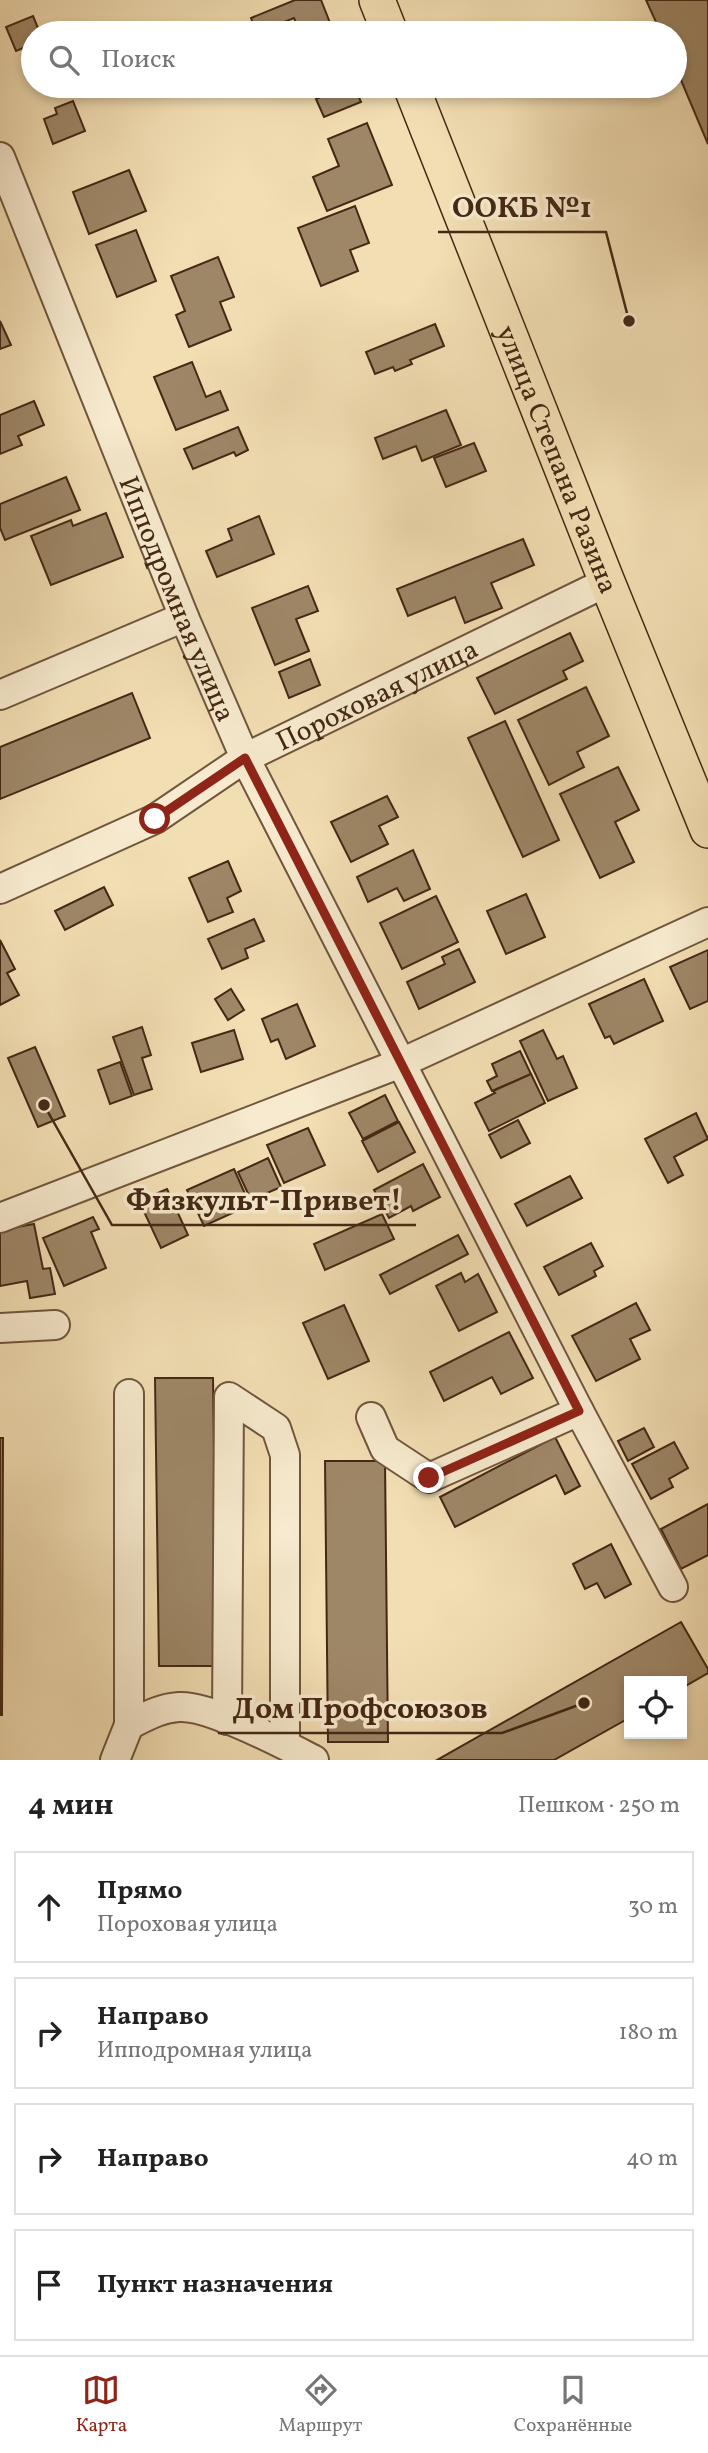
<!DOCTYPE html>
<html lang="ru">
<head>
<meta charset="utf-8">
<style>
	:root { --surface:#fff; --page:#f6f6f6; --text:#222; --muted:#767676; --line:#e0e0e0; --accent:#8f2418 }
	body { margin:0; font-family:Vollkorn,serif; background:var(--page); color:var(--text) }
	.controls { position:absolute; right:21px; bottom:21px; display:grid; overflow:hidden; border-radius:0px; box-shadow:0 4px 10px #0003 }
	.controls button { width:63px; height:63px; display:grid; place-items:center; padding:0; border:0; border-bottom:2px solid var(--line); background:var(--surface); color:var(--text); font:35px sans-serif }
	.stop { position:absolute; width:21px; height:21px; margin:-16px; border:5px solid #8f2418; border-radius:50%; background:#fff }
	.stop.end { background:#8f2418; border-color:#fff; box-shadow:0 2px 7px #0008 }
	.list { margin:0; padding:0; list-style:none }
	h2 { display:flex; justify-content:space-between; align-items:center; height:91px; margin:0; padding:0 28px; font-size:30px }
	h2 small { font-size:23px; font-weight:400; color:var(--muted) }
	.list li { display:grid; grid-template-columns:46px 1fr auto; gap:21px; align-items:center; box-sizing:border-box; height:112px; margin:0 14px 14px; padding:0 14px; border:2px solid var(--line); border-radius:0px }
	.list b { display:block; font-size:26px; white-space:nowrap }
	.list p { margin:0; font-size:23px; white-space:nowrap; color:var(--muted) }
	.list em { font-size:23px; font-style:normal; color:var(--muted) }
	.icon { flex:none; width:38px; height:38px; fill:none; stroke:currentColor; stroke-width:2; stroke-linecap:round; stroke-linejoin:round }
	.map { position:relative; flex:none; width:708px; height:1760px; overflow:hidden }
	.search { position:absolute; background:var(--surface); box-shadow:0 4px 10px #0003; left:21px; right:21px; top:21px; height:77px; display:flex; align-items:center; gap:18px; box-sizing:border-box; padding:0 24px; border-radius:38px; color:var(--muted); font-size:26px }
	.sheet { height:595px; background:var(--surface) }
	nav { display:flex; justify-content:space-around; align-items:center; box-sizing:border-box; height:98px; border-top:2px solid var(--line); background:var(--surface); font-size:19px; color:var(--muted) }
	nav a { display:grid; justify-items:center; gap:4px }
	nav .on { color:var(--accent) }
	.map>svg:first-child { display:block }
	.building { fill:#9e8767; stroke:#442814; stroke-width:2 }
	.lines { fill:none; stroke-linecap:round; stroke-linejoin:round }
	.minor-casing { stroke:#70563c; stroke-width:32 }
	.major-casing { stroke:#442814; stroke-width:38 }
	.minor { stroke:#f7eace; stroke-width:28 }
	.major { stroke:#f2deb3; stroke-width:35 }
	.route { stroke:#8f2418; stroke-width:9 }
	.labels { text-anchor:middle; stroke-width:7; stroke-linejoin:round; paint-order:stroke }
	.street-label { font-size:28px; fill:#442814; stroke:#f7eace }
	.leader { fill:none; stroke:#442814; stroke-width:2.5 }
	.callout-dot { fill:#442814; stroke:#f7eace; stroke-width:2.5 }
	.callout-label { font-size:30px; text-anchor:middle; font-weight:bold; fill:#442814; stroke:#f7eace; stroke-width:7; stroke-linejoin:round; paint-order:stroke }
</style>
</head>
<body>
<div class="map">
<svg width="708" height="1760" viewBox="0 0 708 1760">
	<rect width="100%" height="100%" fill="#f2deb3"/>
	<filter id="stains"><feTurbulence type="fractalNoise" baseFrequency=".00286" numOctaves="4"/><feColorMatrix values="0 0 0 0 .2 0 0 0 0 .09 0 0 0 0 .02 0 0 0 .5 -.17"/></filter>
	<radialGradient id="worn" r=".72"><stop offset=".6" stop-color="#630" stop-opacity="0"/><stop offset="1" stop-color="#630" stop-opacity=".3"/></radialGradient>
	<g class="building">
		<polygon points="295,0 321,0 332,28 319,33 300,33 294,18 257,33 251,18"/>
		<polygon points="646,0 708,0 708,144 675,66 675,33 661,33"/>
		<polygon points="33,16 40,33 33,33 33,44 16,51 6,27"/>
		<polygon points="327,86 354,86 361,102 324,117 316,99 323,96 320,88"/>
		<polygon points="73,101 85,131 53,144 44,119 57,114 55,108"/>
		<polygon points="367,123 392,185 327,211 313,177 339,166 328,139"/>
		<polygon points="129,170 146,211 89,234 73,192"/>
		<polygon points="355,206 369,243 350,250 358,271 321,286 298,228"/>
		<polygon points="136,230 156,281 117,297 96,245"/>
		<polygon points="218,257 234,297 220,302 231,330 189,347 176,315 185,311 171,276"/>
		<polygon points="0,321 11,345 0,349"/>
		<polygon points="435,324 444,346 410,360 412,364 395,371 393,367 375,374 366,352"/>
		<polygon points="192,362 206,397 220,391 228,410 176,430 154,377"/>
		<polygon points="34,401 44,425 18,436 22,445 0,454 0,415"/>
		<polygon points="446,410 461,445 422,461 416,446 383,459 375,438"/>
		<polygon points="238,427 248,450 236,456 234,452 193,469 184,449"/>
		<polygon points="474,443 486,471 446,487 434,458"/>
		<polygon points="66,477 80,510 5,540 0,528 0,504"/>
		<polygon points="106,513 123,557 51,585 31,536 71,520 73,526"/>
		<polygon points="259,516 274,554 217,577 206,551 232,540 228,529"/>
		<polygon points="523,539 534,565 491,583 502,608 465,623 455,597 408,616 397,589"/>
		<polygon points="308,586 318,611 296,619 309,651 275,665 252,608"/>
		<polygon points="570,633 583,661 563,671 567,679 495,714 477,678"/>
		<polygon points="310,659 320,685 289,698 279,672"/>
		<polygon points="586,687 609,736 577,752 584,767 549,785 518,720"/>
		<polygon points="132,693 150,738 0,799 0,747"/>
		<polygon points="505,721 559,840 523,857 468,738"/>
		<polygon points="618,767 639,810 615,822 634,862 600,878 560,794"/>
		<polygon points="387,796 398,817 379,826 388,844 351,862 331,822"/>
		<polygon points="413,850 430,889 404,901 397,888 368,902 357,877"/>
		<polygon points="228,861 241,891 227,898 233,912 208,922 189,878"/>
		<polygon points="104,887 113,905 65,930 55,911"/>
		<polygon points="526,894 545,937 506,954 487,911"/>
		<polygon points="436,896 458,942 402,969 380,923"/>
		<polygon points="254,919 264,941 245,949 248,958 222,969 208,939"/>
		<polygon points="0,940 15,969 7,973 19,995 0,1005"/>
		<polygon points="459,949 475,982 419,1009 407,982 445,964 442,957"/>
		<polygon points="708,950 708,1001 690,1009 670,967"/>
		<polygon points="644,979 663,1021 614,1044 610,1036 605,1038 589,1004"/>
		<polygon points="231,989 244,1010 228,1020 215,999"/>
		<polygon points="297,1004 315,1046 286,1059 278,1039 271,1042 262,1019"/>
		<polygon points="142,1027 151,1055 142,1058 152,1089 134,1095 113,1037"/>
		<polygon points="234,1030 243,1059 201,1072 192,1043"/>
		<polygon points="543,1030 557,1059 563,1056 577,1088 548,1101 520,1041"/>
		<polygon points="35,1047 65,1116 38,1127 8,1058"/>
		<polygon points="520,1051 531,1074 492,1091 487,1081 497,1076 492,1064"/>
		<polygon points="120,1062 132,1096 110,1104 98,1070"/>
		<polygon points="531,1074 545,1103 489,1131 475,1103 495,1093 493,1091"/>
		<polygon points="385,1095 398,1121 363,1139 349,1113"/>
		<polygon points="696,1113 708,1139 674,1157 683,1175 668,1183 645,1139"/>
		<polygon points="518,1120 530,1143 501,1158 489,1135"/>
		<polygon points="399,1122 415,1152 378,1172 362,1141"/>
		<polygon points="308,1128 325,1165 284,1183 267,1145"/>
		<polygon points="268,1158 281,1187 251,1200 238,1172"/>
		<polygon points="423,1164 440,1197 413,1211 411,1206 389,1218 374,1190"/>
		<polygon points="234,1169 250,1205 204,1226 187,1190"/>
		<polygon points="570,1176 582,1198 527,1226 515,1204"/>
		<polygon points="167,1189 188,1235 161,1248 139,1201"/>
		<polygon points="382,1214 394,1239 325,1270 314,1244"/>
		<polygon points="93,1217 99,1229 91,1232 106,1268 64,1286 43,1238"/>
		<polygon points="34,1224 43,1269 50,1268 55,1294 30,1298 27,1281 0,1286 0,1230"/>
		<polygon points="458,1235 468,1254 390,1294 380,1275"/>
		<polygon points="591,1243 603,1266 594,1271 596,1276 559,1295 544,1267"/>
		<polygon points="461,1273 465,1282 478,1274 497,1312 459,1331 436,1286"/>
		<polygon points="636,1303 650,1330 630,1339 640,1359 596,1381 572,1336"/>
		<polygon points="344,1305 369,1361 328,1379 303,1323"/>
		<polygon points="509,1332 533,1378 501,1394 492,1377 444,1401 430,1372"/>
		<polygon points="155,1378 213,1378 217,1666 159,1666"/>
		<polygon points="644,1428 654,1447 628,1461 618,1441"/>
		<polygon points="555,1437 580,1486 565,1494 556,1475 455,1527 440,1497"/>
		<polygon points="0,1438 3,1438 2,1715 0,1715"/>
		<polygon points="674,1442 688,1468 669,1479 673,1487 651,1499 632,1464"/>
		<polygon points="325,1461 385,1461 388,1742 328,1742"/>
		<polygon points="708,1504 708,1555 681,1569 661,1529"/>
		<polygon points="611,1544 631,1584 605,1598 597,1583 585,1589 573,1564"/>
		<polygon points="681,1622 708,1669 708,1673 682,1688 682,1681 629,1681 629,1718 554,1760 437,1760"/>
	</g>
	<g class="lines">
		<defs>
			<g id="minor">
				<path id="s1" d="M0 157 184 617 245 758 579 1411 673 1587"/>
				<polyline points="0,695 184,617"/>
				<path id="s2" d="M0 889 155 819 245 758 607 582"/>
				<polyline points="0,1218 401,1063 708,922"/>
				<polyline points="0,1328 55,1325"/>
				<polyline points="371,1417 385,1449 429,1478 579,1411"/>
				<polyline points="227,1720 229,1397 276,1428 285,1455 285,1744"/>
				<path d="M129 1725C145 1717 160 1708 179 1707 210 1705 285 1745 314 1760"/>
				<polyline points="115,1760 129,1725 129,1394"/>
			</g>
			<g id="major">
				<polyline points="377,0 390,33"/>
				<path id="s3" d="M411 86 607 582 708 830"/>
			</g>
		</defs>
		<use href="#minor" class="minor-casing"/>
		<use href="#major" class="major-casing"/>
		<use href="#minor" class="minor"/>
		<use href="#major" class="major"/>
	</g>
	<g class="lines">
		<polyline class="route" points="155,819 245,758 579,1411 429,1478"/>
	</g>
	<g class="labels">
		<g class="street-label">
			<text dy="10" stroke="none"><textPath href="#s3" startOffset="401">улица Степана Разина</textPath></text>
			<text dy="10" stroke="none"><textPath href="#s1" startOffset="476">Ипподромная улица</textPath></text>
			<text dy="10" stroke="none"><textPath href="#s2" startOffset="425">Пороховая улица</textPath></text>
		</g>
	</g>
	<path class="leader" d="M629 321L606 232H438M44 1105L112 1225H416M584 1703L502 1733H218"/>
	<g class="callout-dot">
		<circle cx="629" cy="321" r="7"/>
		<circle cx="44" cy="1105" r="7"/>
		<circle cx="584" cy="1703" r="7"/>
	</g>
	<g class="callout-label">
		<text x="522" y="217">ООКБ №1</text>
		<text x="264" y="1210">Физкульт-Привет!</text>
		<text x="360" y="1718">Дом Профсоюзов</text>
	</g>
	<rect width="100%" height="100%" filter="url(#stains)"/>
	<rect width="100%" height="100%" fill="url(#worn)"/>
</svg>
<div class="controls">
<button><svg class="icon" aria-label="locate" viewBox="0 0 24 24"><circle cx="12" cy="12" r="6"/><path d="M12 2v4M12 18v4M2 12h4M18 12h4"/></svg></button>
</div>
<div class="stop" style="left:155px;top:819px"></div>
<div class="stop end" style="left:429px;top:1478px"></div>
<div class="search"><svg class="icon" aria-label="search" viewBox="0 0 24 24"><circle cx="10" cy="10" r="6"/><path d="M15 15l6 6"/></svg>Поиск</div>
</div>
<section class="sheet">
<h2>4 мин<small>Пешком · 250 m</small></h2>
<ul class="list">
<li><svg class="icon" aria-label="ahead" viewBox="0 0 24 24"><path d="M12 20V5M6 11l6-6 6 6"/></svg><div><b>Прямо</b><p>Пороховая улица</p></div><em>30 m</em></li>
<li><svg class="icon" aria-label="right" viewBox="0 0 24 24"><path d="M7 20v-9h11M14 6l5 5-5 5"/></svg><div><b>Направо</b><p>Ипподромная улица</p></div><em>180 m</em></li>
<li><svg class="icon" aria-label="right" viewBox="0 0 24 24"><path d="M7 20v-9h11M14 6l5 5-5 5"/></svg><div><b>Направо</b></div><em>40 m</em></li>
<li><svg class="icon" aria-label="arrive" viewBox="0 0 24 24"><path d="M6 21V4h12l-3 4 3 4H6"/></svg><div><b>Пункт назначения</b></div></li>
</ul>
</section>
<nav>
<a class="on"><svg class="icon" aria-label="map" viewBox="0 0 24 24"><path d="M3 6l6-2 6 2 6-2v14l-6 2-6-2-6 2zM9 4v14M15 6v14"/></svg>Карта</a>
<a><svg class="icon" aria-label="directions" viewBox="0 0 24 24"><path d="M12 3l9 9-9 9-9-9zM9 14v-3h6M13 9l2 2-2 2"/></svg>Маршрут</a>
<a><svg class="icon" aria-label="saved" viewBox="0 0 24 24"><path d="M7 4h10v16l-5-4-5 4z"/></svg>Сохранённые</a>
</nav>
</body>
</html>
